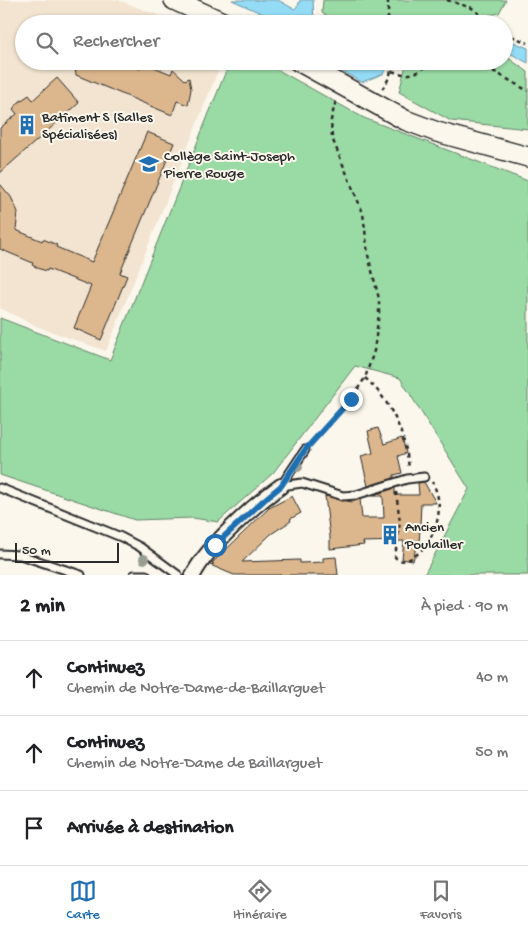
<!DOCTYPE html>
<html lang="fr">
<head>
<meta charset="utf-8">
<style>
	:root { --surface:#fff; --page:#f6f6f6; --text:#202124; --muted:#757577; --line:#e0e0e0; --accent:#1f6fb2 }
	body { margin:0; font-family:"Gochi Hand",sans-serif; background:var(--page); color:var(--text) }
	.scale { position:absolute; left:15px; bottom:12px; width:104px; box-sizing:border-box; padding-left:5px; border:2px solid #2b2b2b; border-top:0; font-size:14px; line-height:18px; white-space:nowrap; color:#2b2b2b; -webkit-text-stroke:4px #fbf7ec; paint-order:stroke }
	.stop { position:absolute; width:15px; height:15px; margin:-11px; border:4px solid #1f6fb2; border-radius:50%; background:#fff }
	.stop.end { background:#1f6fb2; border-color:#fff; box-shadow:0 1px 5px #0008 }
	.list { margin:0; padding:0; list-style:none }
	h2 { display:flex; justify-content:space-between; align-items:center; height:65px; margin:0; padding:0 20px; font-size:21px }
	h2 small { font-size:16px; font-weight:400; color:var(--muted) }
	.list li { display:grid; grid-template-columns:32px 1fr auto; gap:15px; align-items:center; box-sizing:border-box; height:75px; padding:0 20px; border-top:1px solid var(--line) }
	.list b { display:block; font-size:19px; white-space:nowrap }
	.list p { margin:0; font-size:16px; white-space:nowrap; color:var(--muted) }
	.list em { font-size:16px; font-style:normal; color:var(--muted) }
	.icon { flex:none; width:28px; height:28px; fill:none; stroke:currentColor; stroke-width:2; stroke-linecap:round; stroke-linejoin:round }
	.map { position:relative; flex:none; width:528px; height:575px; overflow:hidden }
	.search { position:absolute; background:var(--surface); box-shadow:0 1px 4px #0004; left:15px; right:15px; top:15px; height:55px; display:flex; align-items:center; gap:12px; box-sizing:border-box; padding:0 18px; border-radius:28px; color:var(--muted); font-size:19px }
	.sheet { height:290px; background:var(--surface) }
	nav { display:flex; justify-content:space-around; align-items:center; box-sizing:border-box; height:70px; border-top:1px solid var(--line); background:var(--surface); font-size:14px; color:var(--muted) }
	nav a { display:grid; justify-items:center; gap:2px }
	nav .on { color:var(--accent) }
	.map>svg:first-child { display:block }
	.built { fill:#f2e4d0 }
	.green { fill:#9adaa4; stroke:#628268 }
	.water { fill:#94dcf6; stroke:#6a95a5 }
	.building { fill:#dcb78d; stroke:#2b2b2b }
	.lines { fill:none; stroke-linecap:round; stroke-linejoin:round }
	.lane-casing { stroke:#2b2b2b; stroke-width:11 }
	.street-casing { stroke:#2b2b2b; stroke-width:18 }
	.secondary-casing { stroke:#2b2b2b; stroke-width:22 }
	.path { stroke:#2b2b2b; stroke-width:2.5; stroke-dasharray:4 4; stroke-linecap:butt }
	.lane { stroke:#fbf7ec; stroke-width:7 }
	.street { stroke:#fbf7ec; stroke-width:14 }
	.secondary { stroke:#fbf7ec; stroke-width:19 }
	.tree { fill:#989f92 }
	.route { stroke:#1f6fb2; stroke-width:6 }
	.labels { text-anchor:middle; stroke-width:4; stroke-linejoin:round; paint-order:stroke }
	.poi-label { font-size:15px; fill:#2b2b2b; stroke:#fbf7ec; text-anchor:start }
</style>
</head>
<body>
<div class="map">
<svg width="528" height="575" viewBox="0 0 528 575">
	<rect width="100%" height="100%" fill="#fbf7ec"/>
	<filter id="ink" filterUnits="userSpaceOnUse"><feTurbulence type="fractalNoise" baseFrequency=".02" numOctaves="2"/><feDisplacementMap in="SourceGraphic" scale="10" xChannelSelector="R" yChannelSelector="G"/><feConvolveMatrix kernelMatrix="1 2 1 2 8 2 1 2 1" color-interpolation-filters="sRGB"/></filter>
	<g filter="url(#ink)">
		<polygon class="built" points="0,0 118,0 181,24 24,24 24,61 222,61 106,351 36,326 0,308"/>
		<g class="green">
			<polygon points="323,0 506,0 499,13 446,24 343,24 322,13"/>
			<polygon points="504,55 528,72 528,129 451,121 399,92 406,65 427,61 504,61"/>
			<polygon points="230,61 262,61 364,118 528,181 528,575 424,575 469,489 400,378 355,366 273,473 218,522 193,518 135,520 0,475 0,318 110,360"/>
		</g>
		<g class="water">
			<polygon points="232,0 278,0 294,9 298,6 300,0 313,0 314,24 278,24 265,15"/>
			<polygon points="504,38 528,48 528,63 504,50"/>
			<polygon points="323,61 386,61 386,65 388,66 383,74 362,82"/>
		</g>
		<g class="building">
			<polygon points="74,61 121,61 140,69 142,62 171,74 173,69 185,80 189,78 191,89 188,105 177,101 172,115 76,75"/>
			<polygon points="57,78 79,103 0,173 0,128 17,114 13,109 19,102 29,95 33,100"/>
			<polygon points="147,132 174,143 120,273 127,276 101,340 74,328 91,286 48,269 47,271 40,269 32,265 33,263 0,249 0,184 11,197 18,212 16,230 42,241 43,239 57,245 56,247 92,262"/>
			<polygon points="378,428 384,444 402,438 406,453 398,456 402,473 394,475 394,478 368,486 361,456 373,453 368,431"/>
			<polygon points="424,482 436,503 421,503 419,548 416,547 413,561 402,559 404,541 363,542 364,545 330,549 330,537 325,496 352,502 360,499 362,518 384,518 383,496 371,496 395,488 395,495 419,495 418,483"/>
			<polygon points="292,496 301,513 290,519 291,521 271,534 242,562 300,560 300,563 323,562 323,558 336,557 338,575 234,575 210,565 214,564 212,563 269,508"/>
		</g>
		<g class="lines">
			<defs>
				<g id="lane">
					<polyline points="281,486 302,483 343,496 356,495 407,479 424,477"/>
					<polyline points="281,486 305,450"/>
					<polyline points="0,488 121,537 140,547 178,575"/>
					<polyline points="0,554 20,555 81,575"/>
					<polyline points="134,575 146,575"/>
				</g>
				<path id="street" d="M193 575C207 547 255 504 281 486"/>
				<g id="secondary">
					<polyline points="174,0 227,24"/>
					<polyline points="298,61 405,120 437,132 528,157"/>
				</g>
			</defs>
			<use href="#lane" class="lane-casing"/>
			<use href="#street" class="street-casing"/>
			<use href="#secondary" class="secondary-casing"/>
			<g class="path">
				<polyline points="388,0 388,24"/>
				<polyline points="447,0 472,8 492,24"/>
				<polyline points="504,33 528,43"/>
				<polyline points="446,61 495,72 528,91"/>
				<path d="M392 71C412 78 417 73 434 61"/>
				<path d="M382 89C389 80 392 72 392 61"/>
				<path d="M365 378C391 400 406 436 409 469"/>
				<polyline points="311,444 351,399 365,378 374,351 379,313 379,299 368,255 363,213 332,138 331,120 336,100"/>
				<path d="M396 492 400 522 395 557C410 575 456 523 432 482"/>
			</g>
			<use href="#lane" class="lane"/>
			<use href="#street" class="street"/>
			<use href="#secondary" class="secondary"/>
		</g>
		<g class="tree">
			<circle cx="298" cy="467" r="5"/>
			<circle cx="144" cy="559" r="5"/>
		</g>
	</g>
	<g class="lines" filter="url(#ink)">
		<polyline class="route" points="215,545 264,500 281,486 305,450 351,399"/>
	</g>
	<defs>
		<symbol id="building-bare" viewBox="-9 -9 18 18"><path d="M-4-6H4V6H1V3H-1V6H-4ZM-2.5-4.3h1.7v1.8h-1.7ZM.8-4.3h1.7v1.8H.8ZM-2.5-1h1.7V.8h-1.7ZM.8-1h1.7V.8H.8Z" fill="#1f6fb2" stroke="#fbf7ec" stroke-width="2.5" paint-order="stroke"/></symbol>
		<symbol id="school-bare" viewBox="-9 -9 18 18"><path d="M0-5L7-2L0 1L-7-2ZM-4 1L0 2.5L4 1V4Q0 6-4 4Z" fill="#1f6fb2" stroke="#fbf7ec" stroke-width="2.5" paint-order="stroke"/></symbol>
	</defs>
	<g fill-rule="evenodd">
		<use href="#building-bare" x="13" y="111" width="28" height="28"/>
		<use href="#school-bare" x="135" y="150" width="28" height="28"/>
		<use href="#building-bare" x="376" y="521" width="28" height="28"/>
	</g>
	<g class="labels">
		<g class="poi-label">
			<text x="42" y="121">Batîment S (Salles<tspan x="42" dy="17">Spécialisées)</tspan></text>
			<text x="164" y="160">Collège Saint-Joseph<tspan x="164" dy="17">Pierre Rouge</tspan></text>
			<text x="405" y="531">Ancien<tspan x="405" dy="17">Poulailler</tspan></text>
		</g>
	</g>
</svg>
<div class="scale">50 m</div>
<div class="stop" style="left:215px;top:545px"></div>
<div class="stop end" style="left:351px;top:399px"></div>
<div class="search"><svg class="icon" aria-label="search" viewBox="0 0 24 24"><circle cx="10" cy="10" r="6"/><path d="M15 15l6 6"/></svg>Rechercher</div>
</div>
<section class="sheet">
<h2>2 min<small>À pied · 90 m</small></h2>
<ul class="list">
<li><svg class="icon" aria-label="ahead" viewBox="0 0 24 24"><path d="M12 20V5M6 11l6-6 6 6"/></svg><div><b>Continuez</b><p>Chemin de Notre-Dame-de-Baillarguet</p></div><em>40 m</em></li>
<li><svg class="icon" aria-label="ahead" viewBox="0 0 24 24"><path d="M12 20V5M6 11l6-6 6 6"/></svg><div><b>Continuez</b><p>Chemin de Notre-Dame de Baillarguet</p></div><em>50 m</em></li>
<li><svg class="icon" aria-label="arrive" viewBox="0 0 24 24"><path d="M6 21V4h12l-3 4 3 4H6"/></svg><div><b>Arrivée à destination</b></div></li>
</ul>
</section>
<nav>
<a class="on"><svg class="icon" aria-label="map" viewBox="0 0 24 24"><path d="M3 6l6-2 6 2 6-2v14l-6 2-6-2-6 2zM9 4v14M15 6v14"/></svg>Carte</a>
<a><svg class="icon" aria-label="directions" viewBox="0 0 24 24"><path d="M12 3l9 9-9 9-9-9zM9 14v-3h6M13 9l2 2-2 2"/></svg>Itinéraire</a>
<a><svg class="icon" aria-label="saved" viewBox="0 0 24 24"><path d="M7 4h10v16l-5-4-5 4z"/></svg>Favoris</a>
</nav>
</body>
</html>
